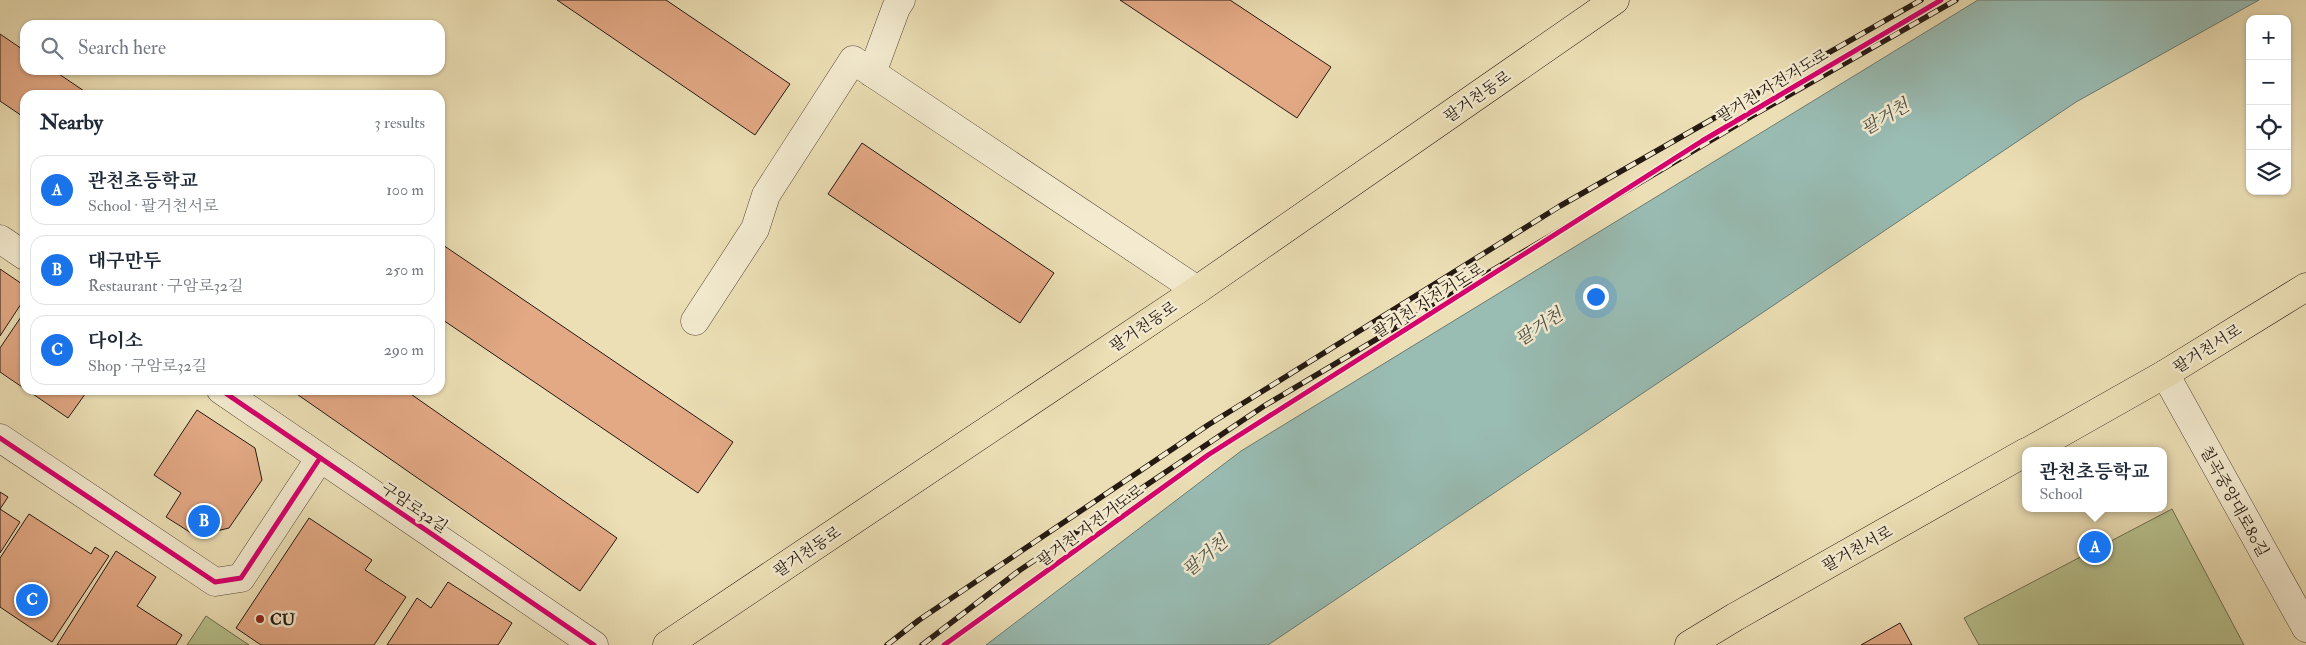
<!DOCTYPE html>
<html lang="en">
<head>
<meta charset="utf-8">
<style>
	:root { --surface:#fff; --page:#f2f2f3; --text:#1f2937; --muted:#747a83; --line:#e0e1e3; --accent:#1a73e8 }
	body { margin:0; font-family:"IM FELL Double Pica","Noto Serif KR",serif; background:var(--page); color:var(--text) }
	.controls { position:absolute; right:15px; top:15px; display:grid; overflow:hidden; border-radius:10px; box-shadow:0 1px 4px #0004 }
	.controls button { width:45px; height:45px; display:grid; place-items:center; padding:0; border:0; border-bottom:1px solid var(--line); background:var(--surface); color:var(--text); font:25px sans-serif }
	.you { position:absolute; left:1595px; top:296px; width:18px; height:18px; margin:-12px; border:4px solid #fff; border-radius:50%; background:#1a73e8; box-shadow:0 0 0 8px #1a73e833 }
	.badge { display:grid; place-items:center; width:32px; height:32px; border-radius:50%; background:var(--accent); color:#fff; font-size:16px; font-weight:700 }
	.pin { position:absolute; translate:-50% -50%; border:2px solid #fff; box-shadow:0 1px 5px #0006 }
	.popup { position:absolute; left:2022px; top:447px; width:145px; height:65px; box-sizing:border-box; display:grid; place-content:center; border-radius:10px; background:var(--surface); filter:drop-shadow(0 1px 4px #0005); font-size:16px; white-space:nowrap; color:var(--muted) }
	.popup b { font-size:19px; color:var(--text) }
	.popup::after { content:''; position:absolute; left:50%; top:100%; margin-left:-10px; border:10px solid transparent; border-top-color:var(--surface) }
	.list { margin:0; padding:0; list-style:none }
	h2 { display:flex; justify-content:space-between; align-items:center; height:65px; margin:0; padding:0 20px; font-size:21px }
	h2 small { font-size:16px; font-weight:400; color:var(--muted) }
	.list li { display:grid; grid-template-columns:32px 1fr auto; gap:15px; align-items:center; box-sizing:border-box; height:70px; margin:0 10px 10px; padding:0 10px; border:1px solid var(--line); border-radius:15px }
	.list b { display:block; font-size:19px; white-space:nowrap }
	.list p { margin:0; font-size:16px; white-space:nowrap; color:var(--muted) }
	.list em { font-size:16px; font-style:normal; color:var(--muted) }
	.icon { flex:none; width:28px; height:28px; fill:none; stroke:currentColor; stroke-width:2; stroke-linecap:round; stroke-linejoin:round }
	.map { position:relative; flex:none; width:2306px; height:645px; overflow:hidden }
	.search { position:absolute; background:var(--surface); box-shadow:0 1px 4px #0004; left:20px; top:20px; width:425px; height:55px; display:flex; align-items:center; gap:12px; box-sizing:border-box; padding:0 18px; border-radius:15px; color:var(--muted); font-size:19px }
	.panel { position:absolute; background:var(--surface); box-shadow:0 1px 4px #0004; left:20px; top:90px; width:425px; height:305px; border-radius:15px }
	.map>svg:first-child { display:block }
	.green { fill:#b7c28e; stroke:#6e6e50 }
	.water { fill:#99bcb3; stroke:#6b7b73 }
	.building { fill:#e3a985; stroke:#251912 }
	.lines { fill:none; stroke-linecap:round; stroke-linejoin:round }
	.minor-casing { stroke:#574a3b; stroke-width:29 }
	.major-casing { stroke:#251912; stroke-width:29 }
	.minor { stroke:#f3eacf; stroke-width:28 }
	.major { stroke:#ecdfb5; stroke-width:28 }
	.rail-casing { stroke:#251912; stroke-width:5.5 }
	.rail { stroke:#f3eacf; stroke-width:4; stroke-dasharray:11; stroke-linecap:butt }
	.cycleway-casing { stroke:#f3eacf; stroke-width:8 }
	.cycleway { stroke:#d6006c; stroke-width:5 }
	.poi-dot { fill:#8f2418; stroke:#f3eacf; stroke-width:2 }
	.labels { text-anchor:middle; stroke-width:5; stroke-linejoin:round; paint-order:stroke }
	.street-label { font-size:16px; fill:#251912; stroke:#f3eacf }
	.poi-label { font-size:16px; font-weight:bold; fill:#251912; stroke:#f3eacf; text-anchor:start }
	.water-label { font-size:18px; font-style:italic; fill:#4e524a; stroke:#f3eacf }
</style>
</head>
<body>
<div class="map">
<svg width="2306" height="645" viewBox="0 0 2306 645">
	<rect width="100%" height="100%" fill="#ecdfb5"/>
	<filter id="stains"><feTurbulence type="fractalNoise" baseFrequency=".004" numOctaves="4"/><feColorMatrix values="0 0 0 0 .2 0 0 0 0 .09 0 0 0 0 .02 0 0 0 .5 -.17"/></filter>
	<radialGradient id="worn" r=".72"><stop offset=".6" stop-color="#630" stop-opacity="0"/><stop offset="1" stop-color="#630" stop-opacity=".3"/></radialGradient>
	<g class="green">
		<polygon points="2172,509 2244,645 1979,645 1964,618"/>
		<polygon points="206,616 249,645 187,645"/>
	</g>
	<polygon class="water" points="1978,0 2259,0 2076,102 1268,645 986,645 1241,451"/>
	<g class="building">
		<polygon points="557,0 666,0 790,84 755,135"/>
		<polygon points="1120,0 1230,0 1331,67 1297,118"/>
		<polygon points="0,34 25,51 25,70 53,70 90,95 25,95 25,118 0,101"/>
		<polygon points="862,143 1054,273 1020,323 828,194"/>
		<polygon points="440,243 733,442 698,493 440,318"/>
		<polygon points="0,269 25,286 25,298 0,336"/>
		<polygon points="25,311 25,389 0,372 0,348"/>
		<polygon points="27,390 88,390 68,418"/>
		<polygon points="291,390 405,390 617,538 580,591"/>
		<polygon points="197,410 255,448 262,480 229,528 196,536 166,517 181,493 154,475"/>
		<polygon points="0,492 8,497 0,509"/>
		<polygon points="0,509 20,522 0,553"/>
		<polygon points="29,514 91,554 95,547 109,556 52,642 0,607 0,558"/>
		<polygon points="309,518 372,560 365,570 406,597 374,645 261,645 236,628"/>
		<polygon points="116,551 156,577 137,606 182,635 176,645 57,645"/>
		<polygon points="448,582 512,623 498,645 387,645 417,598 431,608"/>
		<polygon points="1900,623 1912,645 1861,645"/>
	</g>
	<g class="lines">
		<defs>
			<g id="minor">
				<polyline points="872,73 896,8 901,0"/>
				<polyline points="0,239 25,256"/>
				<polyline points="695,321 755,229 766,195 853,60 1197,290"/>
				<polyline points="2165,374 2306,628"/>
				<polyline points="221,390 594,645"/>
				<polyline points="0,438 215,582 241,578 320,458"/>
			</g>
			<g id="major">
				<polyline points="2029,451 2165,374 2306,287"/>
				<polyline points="667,645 1197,290 1615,0"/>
				<polyline points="1689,645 1735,617 2026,452"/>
			</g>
		</defs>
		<use href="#minor" class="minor-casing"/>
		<use href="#major" class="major-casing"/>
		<use href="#minor" class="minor"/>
		<use href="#major" class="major"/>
		<defs>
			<g id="rail">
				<polyline points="887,645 919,620 1208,425 1560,206 1921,0"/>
				<polyline points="922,645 1020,570 1264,406 1752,116 1956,0"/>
			</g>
		</defs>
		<use href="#rail" class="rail-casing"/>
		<use href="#rail" class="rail"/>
		<defs>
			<g id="cycleway">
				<polyline points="221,390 594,645"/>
				<polyline points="0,438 215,582 241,578 320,458"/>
				<polyline points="944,645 1208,455 1702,141 1941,0"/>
			</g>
		</defs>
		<use href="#cycleway" class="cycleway-casing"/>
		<use href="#cycleway" class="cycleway"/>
	</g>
	<circle class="poi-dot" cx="260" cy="619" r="5"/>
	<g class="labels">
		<g class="street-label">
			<text transform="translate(1772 85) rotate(-31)" y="6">팔거천 자전거도로</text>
			<text transform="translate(1477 96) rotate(-35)" y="6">팔거천동로</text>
			<text transform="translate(1428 300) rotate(-32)" y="6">팔거천 자전거도로</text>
			<text transform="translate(1143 326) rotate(-34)" y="6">팔거천동로</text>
			<text transform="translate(2207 348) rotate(-32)" y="6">팔거천서로</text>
			<text transform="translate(2235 501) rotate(61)" y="6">칠곡중앙대로80길</text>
			<text transform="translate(415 507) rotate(34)" y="6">구암로32길</text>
			<text transform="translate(1090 525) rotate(-36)" y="6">팔거천 자전거도로</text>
			<text transform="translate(1857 548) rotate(-29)" y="6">팔거천서로</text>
			<text transform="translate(807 551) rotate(-34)" y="6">팔거천동로</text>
		</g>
		<g class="poi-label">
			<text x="270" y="625">CU</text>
		</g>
		<g class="water-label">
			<text transform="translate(1885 117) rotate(-31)" y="6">팔거천</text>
			<text transform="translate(1539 327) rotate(-33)" y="6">팔거천</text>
			<text transform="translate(1205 556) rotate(-40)" y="6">팔거천</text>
		</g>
	</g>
	<rect width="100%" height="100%" filter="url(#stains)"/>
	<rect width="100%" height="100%" fill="url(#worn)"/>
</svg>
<div class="controls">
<button>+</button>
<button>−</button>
<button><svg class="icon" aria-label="locate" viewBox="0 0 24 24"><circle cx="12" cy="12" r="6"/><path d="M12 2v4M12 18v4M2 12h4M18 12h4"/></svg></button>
<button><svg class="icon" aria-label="layers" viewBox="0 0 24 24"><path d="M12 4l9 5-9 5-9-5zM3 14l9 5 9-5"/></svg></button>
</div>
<div class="you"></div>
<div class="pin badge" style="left:2095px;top:547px">A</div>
<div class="popup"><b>관천초등학교</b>School</div>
<div class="pin badge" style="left:204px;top:521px">B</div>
<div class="pin badge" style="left:32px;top:600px">C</div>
<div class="search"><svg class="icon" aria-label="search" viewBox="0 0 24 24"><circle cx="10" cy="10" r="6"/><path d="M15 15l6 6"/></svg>Search here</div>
<section class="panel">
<h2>Nearby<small>3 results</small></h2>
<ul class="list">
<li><span class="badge">A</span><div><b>관천초등학교</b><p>School · 팔거천서로</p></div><em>100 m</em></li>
<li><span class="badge">B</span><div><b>대구만두</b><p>Restaurant · 구암로32길</p></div><em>250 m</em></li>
<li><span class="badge">C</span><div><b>다이소</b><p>Shop · 구암로32길</p></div><em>290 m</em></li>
</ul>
</section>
</div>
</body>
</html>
